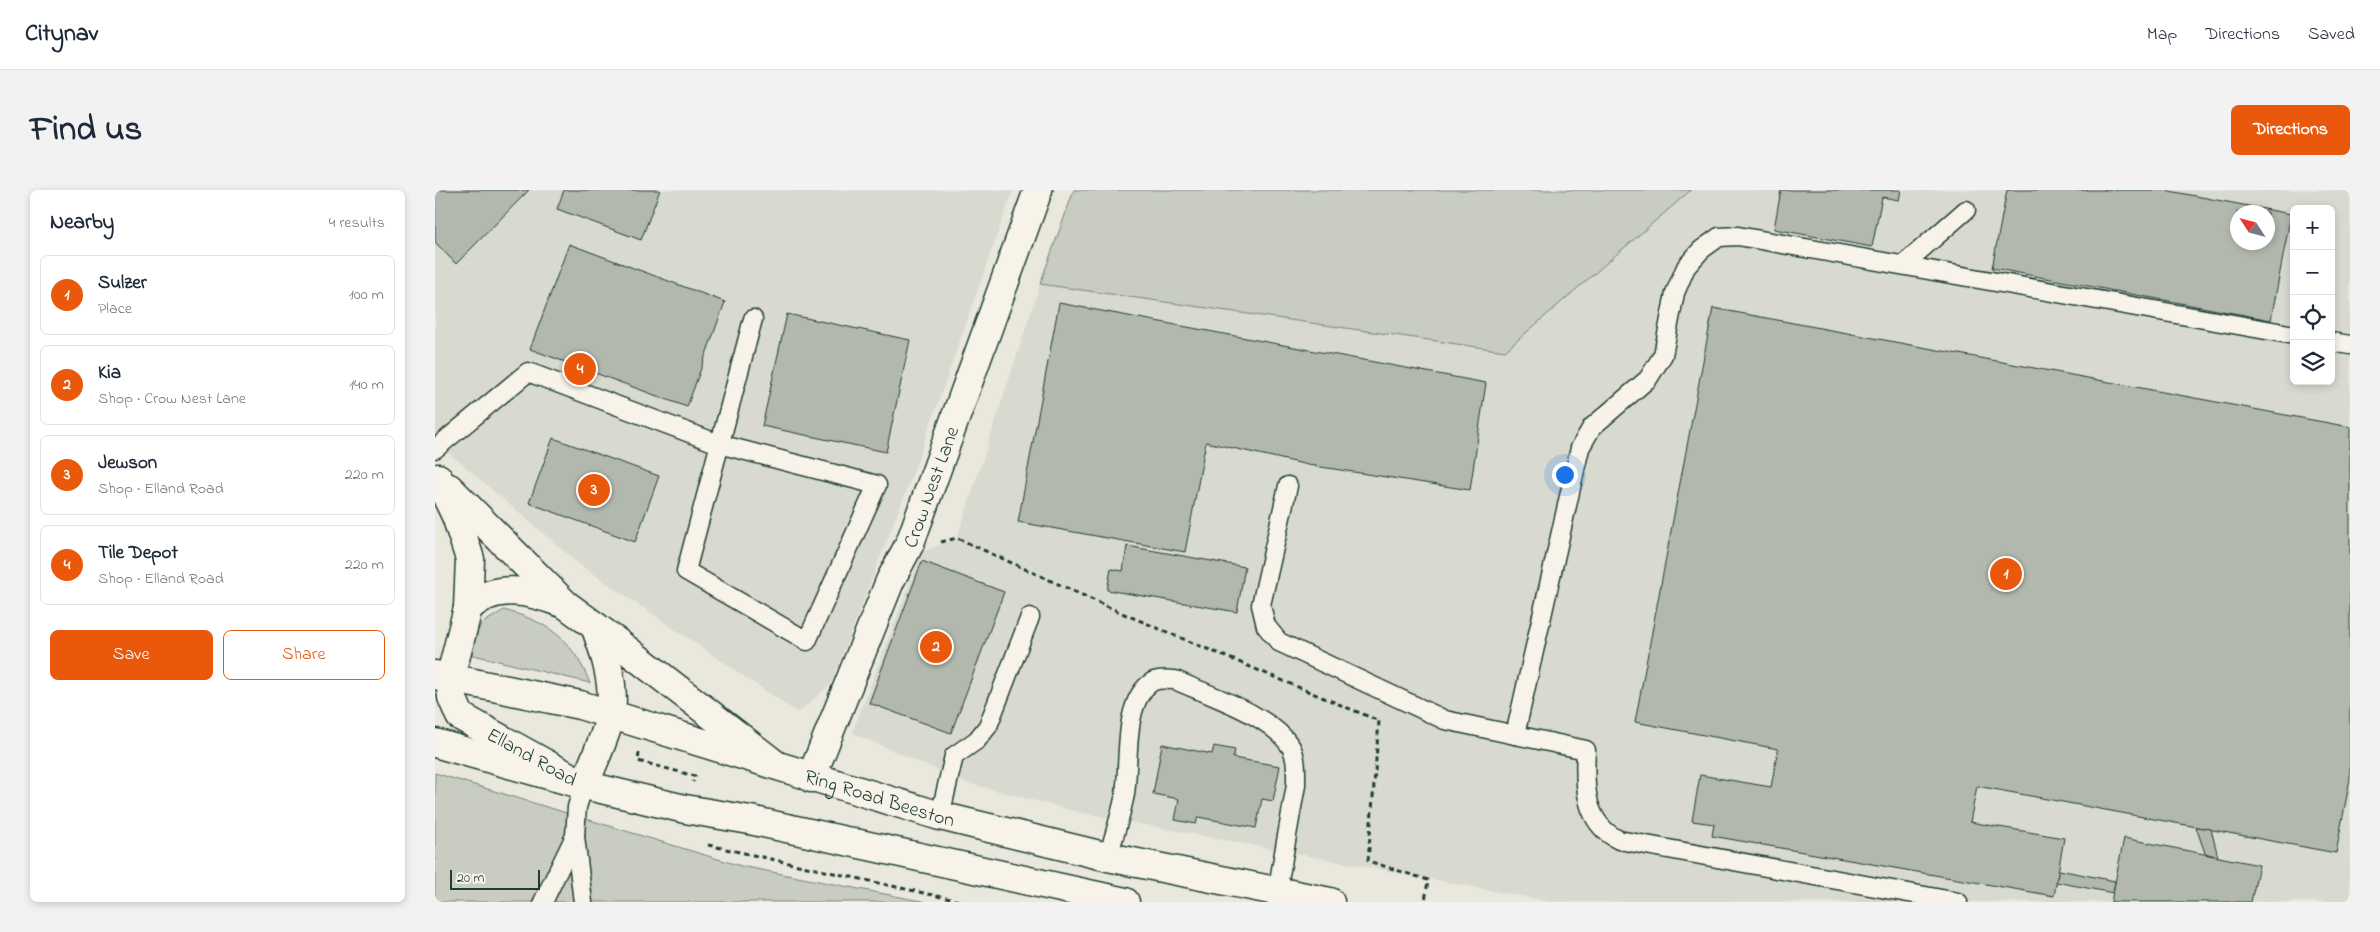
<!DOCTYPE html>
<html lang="en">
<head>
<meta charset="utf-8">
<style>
	:root { --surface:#fff; --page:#f2f2f3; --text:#1f2937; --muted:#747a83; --line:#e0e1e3; --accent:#ea580c }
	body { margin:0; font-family:"Indie Flower",sans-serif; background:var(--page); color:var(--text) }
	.controls { position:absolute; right:15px; top:15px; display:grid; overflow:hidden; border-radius:8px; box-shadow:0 2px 8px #0003 }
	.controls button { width:45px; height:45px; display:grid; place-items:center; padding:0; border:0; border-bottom:1px solid var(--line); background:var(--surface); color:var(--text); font:25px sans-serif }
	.compass { position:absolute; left:1795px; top:15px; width:45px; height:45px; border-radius:50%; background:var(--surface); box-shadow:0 2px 8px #0003; rotate:306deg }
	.scale { position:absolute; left:15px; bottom:12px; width:90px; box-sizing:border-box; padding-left:5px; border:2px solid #1f3d34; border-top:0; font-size:14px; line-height:18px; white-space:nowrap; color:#1f3d34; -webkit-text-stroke:4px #f7f3e8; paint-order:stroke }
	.you { position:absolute; left:1129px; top:284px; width:18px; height:18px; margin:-12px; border:4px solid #fff; border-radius:50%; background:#1a73e8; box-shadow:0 0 0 8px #1a73e833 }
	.badge { display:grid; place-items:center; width:32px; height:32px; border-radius:50%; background:var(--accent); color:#fff; font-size:16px; font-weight:700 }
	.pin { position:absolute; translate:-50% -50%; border:2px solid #fff; box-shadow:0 1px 5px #0006 }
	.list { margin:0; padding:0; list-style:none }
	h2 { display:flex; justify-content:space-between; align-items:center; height:65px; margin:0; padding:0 20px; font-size:21px }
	h2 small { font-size:16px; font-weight:400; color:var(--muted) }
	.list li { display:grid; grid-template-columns:32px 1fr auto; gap:15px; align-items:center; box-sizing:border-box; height:80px; margin:0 10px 10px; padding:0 10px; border:1px solid var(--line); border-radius:8px }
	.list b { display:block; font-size:19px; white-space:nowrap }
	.list p { margin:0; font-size:16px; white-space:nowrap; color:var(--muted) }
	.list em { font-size:16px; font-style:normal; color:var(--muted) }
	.actions { display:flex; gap:10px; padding:15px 20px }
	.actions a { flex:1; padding:11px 0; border:1px solid var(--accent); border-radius:8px; text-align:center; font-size:18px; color:var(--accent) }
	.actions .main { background:var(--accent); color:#fff }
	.icon { flex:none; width:28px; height:28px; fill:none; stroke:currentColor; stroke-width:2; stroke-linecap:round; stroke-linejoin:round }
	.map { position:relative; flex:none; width:1915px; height:712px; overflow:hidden; border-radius:8px }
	header { display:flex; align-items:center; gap:30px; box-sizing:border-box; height:70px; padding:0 25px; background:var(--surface); border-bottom:1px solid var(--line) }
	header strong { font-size:24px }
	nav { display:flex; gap:28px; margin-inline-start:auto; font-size:18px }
	.intro { display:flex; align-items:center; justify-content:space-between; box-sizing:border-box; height:120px; padding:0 30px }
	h1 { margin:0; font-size:35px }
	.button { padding:12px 22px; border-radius:8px; background:var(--accent); color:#fff; font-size:18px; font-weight:700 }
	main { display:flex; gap:30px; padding:0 30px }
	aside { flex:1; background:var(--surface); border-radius:8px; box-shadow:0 2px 8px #0003 }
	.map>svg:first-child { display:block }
	.built { fill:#d9dacf; fill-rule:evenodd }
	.green { fill:#c8ccc1; stroke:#74847a }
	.building { fill:#b2b8ae; stroke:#1f3d34; fill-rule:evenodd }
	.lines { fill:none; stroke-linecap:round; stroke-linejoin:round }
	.service-casing { stroke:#1f3d34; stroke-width:21 }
	.tertiary-casing { stroke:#1f3d34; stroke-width:31 }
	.primary-casing { stroke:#1f3d34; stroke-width:31 }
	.trunk-casing { stroke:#1f3d34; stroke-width:31 }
	.path { stroke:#1f3d34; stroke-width:3; stroke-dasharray:5 4; stroke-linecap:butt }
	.service { stroke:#f7f3e8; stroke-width:18 }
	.tertiary { stroke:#f7f3e8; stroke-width:28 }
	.primary { stroke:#f7f3e8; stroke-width:28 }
	.trunk { stroke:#f7f3e8; stroke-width:28 }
	.labels { text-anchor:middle; stroke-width:5; stroke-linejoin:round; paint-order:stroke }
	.street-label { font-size:20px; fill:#1f3d34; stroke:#f7f3e8 }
</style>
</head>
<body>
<header>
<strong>Citynav</strong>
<nav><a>Map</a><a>Directions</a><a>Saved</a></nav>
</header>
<div class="intro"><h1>Find us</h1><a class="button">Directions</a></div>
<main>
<aside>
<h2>Nearby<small>4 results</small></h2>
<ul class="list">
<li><span class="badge">1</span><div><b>Sulzer</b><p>Place</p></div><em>100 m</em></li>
<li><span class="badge">2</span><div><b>Kia</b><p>Shop · Crow Nest Lane</p></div><em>140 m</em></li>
<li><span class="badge">3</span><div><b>Jewson</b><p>Shop · Elland Road</p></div><em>220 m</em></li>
<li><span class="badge">4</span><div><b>Tile Depot</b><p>Shop · Elland Road</p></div><em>220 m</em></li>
</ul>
<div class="actions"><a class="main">Save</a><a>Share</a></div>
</aside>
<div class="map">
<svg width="1915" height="712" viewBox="0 0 1915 712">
	<rect width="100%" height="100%" fill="#eae8dd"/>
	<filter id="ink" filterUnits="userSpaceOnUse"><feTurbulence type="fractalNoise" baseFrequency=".02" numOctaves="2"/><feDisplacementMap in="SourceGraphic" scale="10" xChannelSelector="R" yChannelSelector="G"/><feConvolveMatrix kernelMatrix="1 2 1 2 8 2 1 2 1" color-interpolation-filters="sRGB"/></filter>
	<g filter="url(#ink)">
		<g class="built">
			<polygon points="0,0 578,0 480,278 396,494 363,523 145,375 0,251"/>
			<path d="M1256 0H1915V712H1117L647 623 532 593 417 543 487 362 522 348 605 94 1069 161ZM1859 19H1896V191H1859ZM1802 22H1832V52H1802Z"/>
		</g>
		<g class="green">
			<polygon points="639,0 1256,0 1070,161 605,94"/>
			<path d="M69 420C114 432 137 449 155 493L34 464 46 434Z"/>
			<polygon points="0,583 306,676 491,712 0,712"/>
		</g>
		<g class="building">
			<polygon points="0,0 94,0 21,74 0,52"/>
			<polygon points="129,0 225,0 206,50 122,19"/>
			<polygon points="1346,0 1466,0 1464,10 1447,7 1437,57 1339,39"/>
			<path d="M1572 0H1729L1856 24 1836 130 1557 78ZM1802 22H1832V52H1802Z"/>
			<polygon points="134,54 290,112 252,217 95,159"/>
			<polygon points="624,113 1051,193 1035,300 873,275 771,252 750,362 583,332"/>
			<polygon points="1278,118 1915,237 1915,589 1901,663 1542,596 1535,632 1629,648 1619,706 1277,646 1279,634 1257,631 1265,585 1336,597 1343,559 1200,532"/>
			<polygon points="352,124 475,150 451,262 327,236"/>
			<polygon points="118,248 224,286 200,352 94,313"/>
			<polygon points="692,356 810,377 802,422 672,400 676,379 688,381"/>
			<polygon points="487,371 569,402 516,543 434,513"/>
			<polygon points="727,554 777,564 779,556 800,560 798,568 845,576 838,611 827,609 821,638 763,627 761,634 740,630 744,609 718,604"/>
			<polygon points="1761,637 1776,639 1783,667 1770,663"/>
			<polygon points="1689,648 1824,675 1816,712 1676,712"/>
			<polygon points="1624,680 1680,691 1678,703 1621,692"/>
		</g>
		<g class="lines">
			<defs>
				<g id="service">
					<polyline points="1468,75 1531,20"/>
					<polyline points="1896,152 1915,155"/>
					<polyline points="0,259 93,182 284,254 442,295 372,451 251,381 318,129"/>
					<path d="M853 296 826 415 831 436 844 452 1010 530 1151 560C1149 595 1149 633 1184 650L1523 712"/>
					<polyline points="1080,545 1145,258 1157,237 1213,189 1228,165 1240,103 1251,77 1266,60 1284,47 1303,46 1859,145"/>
					<polyline points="505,626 519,566 542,550 553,536 595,427"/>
					<polyline points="140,646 142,617 149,595"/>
					<path d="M673 667C679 646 686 625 690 604 695 573 687 511 717 492 724 488 733 490 740 490 775 506 835 524 856 557 862 568 861 582 861 595L842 702"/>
					<polyline points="108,712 140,646 148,712"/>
				</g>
				<g id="tertiary">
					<path id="s1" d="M376 588 455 391 475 353 603 0"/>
				</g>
				<g id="primary">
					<path id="s2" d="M3 288 21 326 35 369 33 418 15 489 17 507 25 526 149 595C156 578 174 539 176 523 180 494 170 463 160 436"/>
					<polyline points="14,298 130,414 183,453 341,575"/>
					<path d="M33 418C60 392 95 401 127 413"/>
				</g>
				<g id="trunk">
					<path id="s3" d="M0 485 145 515 505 626 673 667 895 712"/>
					<polyline points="0,553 149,595 250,619 315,630 690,712"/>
				</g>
			</defs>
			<use href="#service" class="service-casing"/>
			<use href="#tertiary" class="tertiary-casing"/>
			<use href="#primary" class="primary-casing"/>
			<use href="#trunk" class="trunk-casing"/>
			<g class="path">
				<polyline points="506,352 522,348 689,424 944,531 933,671 993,690 990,712"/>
				<polyline points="204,563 203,571 260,586 258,592"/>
				<polyline points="273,655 529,712"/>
			</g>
			<use href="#service" class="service"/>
			<use href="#tertiary" class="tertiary"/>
			<use href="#primary" class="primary"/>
			<use href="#trunk" class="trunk"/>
		</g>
	</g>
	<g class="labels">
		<g class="street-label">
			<text dy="7" stroke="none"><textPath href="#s1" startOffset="315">Crow Nest Lane</textPath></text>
			<text dy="7" stroke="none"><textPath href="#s2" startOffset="331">Elland Road</textPath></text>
			<text dy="7" stroke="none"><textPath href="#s3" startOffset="462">Ring Road Beeston</textPath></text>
		</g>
	</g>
</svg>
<div class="controls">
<button>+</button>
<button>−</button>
<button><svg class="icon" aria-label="locate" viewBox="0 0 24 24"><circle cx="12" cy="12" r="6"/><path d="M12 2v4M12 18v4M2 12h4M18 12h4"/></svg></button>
<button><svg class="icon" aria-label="layers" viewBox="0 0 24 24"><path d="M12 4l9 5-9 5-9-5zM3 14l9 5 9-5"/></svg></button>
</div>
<svg class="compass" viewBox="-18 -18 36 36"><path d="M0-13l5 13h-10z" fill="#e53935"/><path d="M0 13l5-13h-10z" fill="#747a83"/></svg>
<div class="scale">20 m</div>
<div class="you"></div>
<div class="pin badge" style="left:1571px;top:384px">1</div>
<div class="pin badge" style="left:501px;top:457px">2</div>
<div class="pin badge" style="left:159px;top:300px">3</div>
<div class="pin badge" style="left:145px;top:179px">4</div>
</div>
</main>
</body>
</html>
